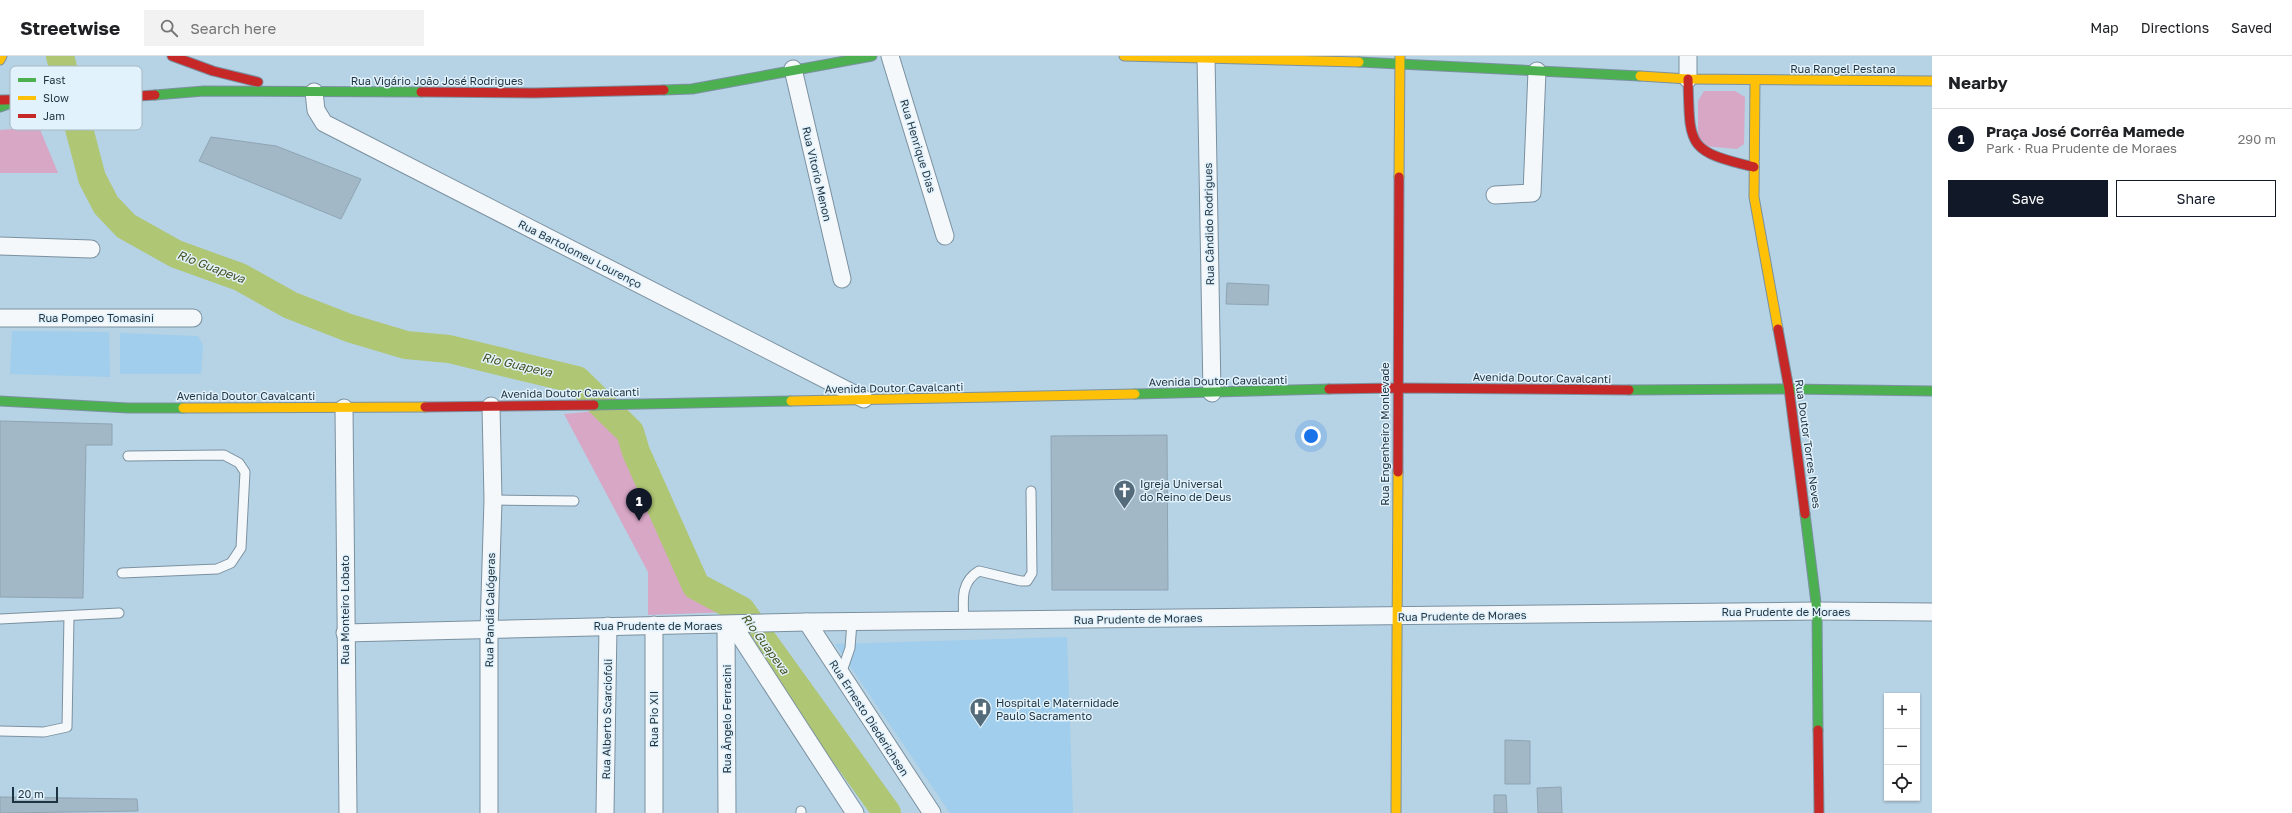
<!DOCTYPE html>
<html lang="en">
<head>
<meta charset="utf-8">
<style>
	:root { --surface:#fff; --page:#f2f2f2; --text:#202124; --muted:#757577; --line:#e0e0e0; --accent:#111827 }
	body { margin:0; font-family:"Golos Text",sans-serif; background:var(--page); color:var(--text) }
	.controls { position:absolute; right:12px; bottom:12px; display:grid; overflow:hidden; border-radius:0px; box-shadow:0 1px 3px #0004 }
	.controls button { width:36px; height:36px; display:grid; place-items:center; padding:0; border:0; border-bottom:1px solid var(--line); background:var(--surface); color:var(--text); font:20px sans-serif }
	.scale { position:absolute; left:12px; bottom:10px; width:46px; box-sizing:border-box; padding-left:4px; border:2px solid #1e3341; border-top:0; font-size:11px; line-height:14px; white-space:nowrap; color:#1e3341; -webkit-text-stroke:3px #e2f2fc; paint-order:stroke }
	.you { position:absolute; left:1311px; top:380px; width:14px; height:14px; margin:-10px; border:3px solid #fff; border-radius:50%; background:#1a73e8; box-shadow:0 0 0 6px #1a73e833 }
	.badge { display:grid; place-items:center; width:26px; height:26px; border-radius:50%; background:var(--accent); color:#fff; font-size:13px; font-weight:700 }
	.pin { position:absolute; translate:-50% -33px; filter:drop-shadow(0 1px 2px #0008) }
	.pin::after { content:''; position:absolute; top:21px; width:14px; height:12px; background:inherit; clip-path:polygon(0 0,100% 0,50% 100%) }
	.list { margin:0; padding:0; list-style:none }
	h2 { display:flex; justify-content:space-between; align-items:center; height:52px; margin:0; padding:0 16px; font-size:17px }
	h2 small { font-size:13px; font-weight:400; color:var(--muted) }
	.list li { display:grid; grid-template-columns:26px 1fr auto; gap:12px; align-items:center; box-sizing:border-box; height:60px; padding:0 16px; border-top:1px solid var(--line) }
	.list b { display:block; font-size:15px; white-space:nowrap }
	.list p { margin:0; font-size:13px; white-space:nowrap; color:var(--muted) }
	.list em { font-size:13px; font-style:normal; color:var(--muted) }
	.actions { display:flex; gap:8px; padding:12px 16px }
	.actions a { flex:1; padding:9px 0; border:1px solid var(--accent); border-radius:0px; text-align:center; font-size:14px; color:var(--accent) }
	.actions .main { background:var(--accent); color:#fff }
	.icon { flex:none; width:22px; height:22px; fill:none; stroke:currentColor; stroke-width:2; stroke-linecap:round; stroke-linejoin:round }
	.map { position:relative; flex:none; width:1932px; height:757px; overflow:hidden }
	header { display:flex; align-items:center; gap:24px; box-sizing:border-box; height:56px; padding:0 20px; background:var(--surface); border-bottom:1px solid var(--line) }
	header strong { font-size:19px }
	nav { display:flex; gap:22px; margin-inline-start:auto; font-size:14px }
	.search { width:280px; height:36px; background:var(--page); display:flex; align-items:center; gap:10px; box-sizing:border-box; padding:0 14px; border-radius:0px; color:var(--muted); font-size:15px }
	main { display:flex }
	aside { flex:1; background:var(--surface) }
	.map>svg:first-child { display:block }
	.built { fill:#a0ceec }
	.green { fill:#d8a7c6 }
	.lines { fill:none; stroke-linecap:round; stroke-linejoin:round }
	.river { stroke:#afc674; stroke-width:28 }
	.building { fill:#a2b8c7; stroke:#8ea4b3 }
	.lane-casing { stroke:#7b91a0; stroke-width:11 }
	.street-casing { stroke:#7b91a0; stroke-width:19 }
	.fast-casing { stroke:#7b91a0; stroke-width:11 }
	.slow-casing { stroke:#7b91a0; stroke-width:11 }
	.jam-casing { stroke:#7b91a0; stroke-width:11 }
	.lane { stroke:#f4f8fb; stroke-width:9 }
	.street { stroke:#f4f8fb; stroke-width:17 }
	.fast { stroke:#4caf50; stroke-width:9 }
	.slow { stroke:#ffc107; stroke-width:9 }
	.jam { stroke:#c62828; stroke-width:9 }
	.labels { text-anchor:middle; stroke-width:3; stroke-linejoin:round; paint-order:stroke }
	.street-label { font-size:11px; fill:#1e3341; stroke:#e2f2fc }
	.poi-label { font-size:11px; fill:#1e3341; stroke:#e2f2fc; text-anchor:start }
	.water-label { font-size:12px; font-style:italic; fill:#485120; stroke:#e2f2fc }
	.key { fill:#e2f2fc; stroke:#a7b9c4; stroke-width:1 }
	.key-label { font-size:11px; fill:#1e3341 }
</style>
</head>
<body>
<header>
<strong>Streetwise</strong>
<div class="search"><svg class="icon" aria-label="search" viewBox="0 0 24 24"><circle cx="10" cy="10" r="6"/><path d="M15 15l6 6"/></svg>Search here</div>
<nav><a>Map</a><a>Directions</a><a>Saved</a></nav>
</header>
<main>
<div class="map">
<svg width="1932" height="757" viewBox="0 0 1932 757">
	<rect width="100%" height="100%" fill="#b6d2e5"/>
	<g class="built">
		<polygon points="12,275 109,276 110,321 10,318"/>
		<polygon points="120,277 198,280 203,289 201,318 120,318"/>
		<polygon points="1067,581 1073,757 950,757 835,588"/>
	</g>
	<g class="green">
		<polygon points="1704,35 1735,35 1745,41 1744,88 1737,93 1704,90 1698,82 1698,45"/>
		<polygon points="39,71 58,117 0,117 0,74"/>
		<polygon points="596,355 626,393 667,490 694,539 733,556 648,559 648,516 564,358"/>
	</g>
	<g class="lines">
		<polyline class="river" points="60,0 92,122 106,149 126,170 176,198 240,221 290,249 349,272 406,289 449,293 577,324 630,376 636,396 696,530 741,554 887,757"/>
	</g>
	<g class="building">
		<polygon points="211,81 276,90 361,123 341,163 199,105"/>
		<polygon points="1227,227 1269,229 1268,249 1226,248"/>
		<polygon points="0,365 112,368 112,389 86,389 83,542 0,541"/>
		<polygon points="1167,379 1168,534 1052,534 1051,380"/>
		<polygon points="1505,684 1530,685 1530,728 1505,728"/>
		<polygon points="1561,731 1562,757 1538,757 1537,732"/>
		<polygon points="1494,739 1506,739 1507,757 1494,757"/>
		<polygon points="0,741 137,743 138,755 0,757"/>
	</g>
	<g class="lines">
		<defs>
			<g id="lane">
				<polyline points="493,444 574,445"/>
				<polyline points="122,517 217,513 231,507 241,492 245,416 239,407 224,399 128,400"/>
				<polyline points="0,563 119,557"/>
				<path d="M964 565C963 545 960 526 979 515L1021 525H1027L1032 517 1031 435"/>
				<polyline points="841,618 850,592 852,566"/>
				<polyline points="0,675 44,676 67,671 69,560"/>
				<polyline points="801,757 801,755"/>
			</g>
			<g id="street">
				<polyline points="890,0 945,180"/>
				<polyline points="1206,0 1212,337"/>
				<polyline points="793,13 842,223"/>
				<polyline points="1688,23 1688,0"/>
				<polyline points="314,36 316,54 324,67 864,343"/>
				<polyline points="1495,139 1532,137 1537,15"/>
				<polyline points="0,190 91,193"/>
				<polyline points="0,262 193,262"/>
				<polyline points="344,352 348,757"/>
				<polyline points="807,566 932,757"/>
				<polyline points="654,569 654,757"/>
				<polyline points="726,569 727,757"/>
				<polyline points="733,569 855,757"/>
				<polyline points="345,577 807,566 1817,555 1932,556"/>
				<polyline points="489,757 489,574 493,444 491,350"/>
				<polyline points="605,757 608,570"/>
			</g>
			<g id="fast">
				<polyline points="1359,6 1640,20"/>
				<polyline points="664,34 692,33 872,0"/>
				<polyline points="155,39 204,35 421,36"/>
				<polyline points="0,51 19,44"/>
				<polyline points="1629,334 1789,333 1932,335"/>
				<polyline points="1135,338 1329,333"/>
				<polyline points="0,345 128,352 183,352"/>
				<polyline points="594,349 791,345"/>
				<polyline points="1805,458 1817,555 1818,674"/>
			</g>
			<g id="slow">
				<polyline points="1124,0 1359,6"/>
				<polyline points="0,4 2,0"/>
				<polyline points="1640,20 1688,23 1932,25"/>
				<polyline points="1755,25 1754,141 1778,273"/>
				<polyline points="1399,121 1400,0"/>
				<polyline points="791,345 1135,338"/>
				<polyline points="183,352 425,351"/>
				<polyline points="1396,757 1398,416"/>
			</g>
			<g id="jam">
				<polyline points="172,0 213,15 258,26"/>
				<path d="M1688 23C1690 90 1686 95 1754 111"/>
				<polyline points="421,36 534,37 664,34"/>
				<polyline points="0,44 107,42 155,39"/>
				<polyline points="1778,273 1789,333 1805,458"/>
				<polyline points="1329,333 1397,332 1629,334"/>
				<polyline points="425,351 594,349"/>
				<polyline points="1398,416 1399,121"/>
				<polyline points="1818,674 1819,757"/>
			</g>
		</defs>
		<use href="#lane" class="lane-casing"/>
		<use href="#street" class="street-casing"/>
		<use href="#fast" class="fast-casing"/>
		<use href="#slow" class="slow-casing"/>
		<use href="#jam" class="jam-casing"/>
		<use href="#lane" class="lane"/>
		<use href="#street" class="street"/>
		<use href="#fast" class="fast"/>
		<use href="#slow" class="slow"/>
		<use href="#jam" class="jam"/>
	</g>
	<defs>
		<symbol id="church-pin" viewBox="-11 -11 22 30"><path d="M0 17L-7.5 6A9.5 9.5 0 1 1 7.5 6Z" fill="#536b7a" stroke="#e2f2fc"/><path d="M-1.2-6h2.4v3.5h3.3v2.4h-3.3V6h-2.4V-.1h-3.3v-2.4h3.3Z" fill="#fff"/></symbol>
		<symbol id="hospital-pin" viewBox="-11 -11 22 30"><path d="M0 17L-7.5 6A9.5 9.5 0 1 1 7.5 6Z" fill="#536b7a" stroke="#e2f2fc"/><path d="M-5-5h3v3.5h4V-5h3V5h-3V1.5h-4V5h-3Z" fill="#fff"/></symbol>
	</defs>
	<g fill-rule="evenodd">
		<use href="#church-pin" x="1112" y="422" width="25" height="34"/>
		<use href="#hospital-pin" x="968" y="640" width="25" height="34"/>
	</g>
	<g class="labels">
		<g class="street-label">
			<text x="1843" y="17">Rua Rangel Pestana</text>
			<text x="437" y="29">Rua Vigário João José Rodrigues</text>
			<text transform="translate(918 90) rotate(73)" y="4">Rua Henrique Dias</text>
			<text transform="translate(817 118) rotate(77)" y="4">Rua Vitorio Menon</text>
			<text transform="translate(1209 168) rotate(-91)" y="4">Rua Cândido Rodrigues</text>
			<text transform="translate(580 198) rotate(27)" y="4">Rua Bartolomeu Lourenço</text>
			<text x="96" y="266">Rua Pompeo Tomasini</text>
			<text transform="translate(1542 322) rotate(1)" y="4">Avenida Doutor Cavalcanti</text>
			<text transform="translate(1218 325) rotate(-1)" y="4">Avenida Doutor Cavalcanti</text>
			<text transform="translate(894 332) rotate(-1)" y="4">Avenida Doutor Cavalcanti</text>
			<text transform="translate(570 337) rotate(-1)" y="4">Avenida Doutor Cavalcanti</text>
			<text x="246" y="344">Avenida Doutor Cavalcanti</text>
			<text transform="translate(1385 378) rotate(-90)" y="4">Rua Engenheiro Monlevade</text>
			<text transform="translate(1808 388) rotate(82)" y="4">Rua Doutor Torres Neves</text>
			<text transform="translate(345 554) rotate(-90)" y="4">Rua Monteiro Lobato</text>
			<text transform="translate(490 554) rotate(-89)" y="4">Rua Pandiá Calógeras</text>
			<text x="1786" y="560">Rua Prudente de Moraes</text>
			<text transform="translate(1462 560) rotate(-1)" y="4">Rua Prudente de Moraes</text>
			<text transform="translate(1138 563) rotate(-1)" y="4">Rua Prudente de Moraes</text>
			<text x="658" y="574">Rua Prudente de Moraes</text>
			<text transform="translate(869 662) rotate(57)" y="4">Rua Ernesto Diederichsen</text>
			<text transform="translate(607 663) rotate(-89)" y="4">Rua Alberto Scarciofoli</text>
			<text transform="translate(654 663) rotate(-90)" y="4">Rua Pio XII</text>
			<text transform="translate(727 663) rotate(-90)" y="4">Rua Ângelo Ferracini</text>
		</g>
		<g class="poi-label">
			<text x="1140" y="432">Igreja Universal<tspan x="1140" dy="13">do Reino de Deus</tspan></text>
			<text x="996" y="651">Hospital e Maternidade<tspan x="996" dy="13">Paulo Sacramento</tspan></text>
		</g>
		<g class="water-label">
			<text transform="translate(211 211) rotate(21)" y="4">Rio Guapeva</text>
			<text transform="translate(517 309) rotate(13)" y="4">Rio Guapeva</text>
			<text transform="translate(765 588) rotate(54)" y="4">Rio Guapeva</text>
		</g>
	</g>
	<rect x="10" y="10" width="132" height="64" rx="6" class="key"/>
	<rect x="18" y="22" width="18" height="4" fill="#4caf50"/>
	<rect x="18" y="40" width="18" height="4" fill="#ffc107"/>
	<rect x="18" y="58" width="18" height="4" fill="#c62828"/>
	<g class="key-label">
		<text x="43" y="28">Fast</text>
		<text x="43" y="46">Slow</text>
		<text x="43" y="64">Jam</text>
	</g>
</svg>
<div class="controls">
<button>+</button>
<button>−</button>
<button><svg class="icon" aria-label="locate" viewBox="0 0 24 24"><circle cx="12" cy="12" r="6"/><path d="M12 2v4M12 18v4M2 12h4M18 12h4"/></svg></button>
</div>
<div class="scale">20 m</div>
<div class="you"></div>
<div class="pin badge" style="left:639px;top:465px">1</div>
</div>
<aside>
<h2>Nearby<small></small></h2>
<ul class="list">
<li><span class="badge">1</span><div><b>Praça José Corrêa Mamede</b><p>Park · Rua Prudente de Moraes</p></div><em>290 m</em></li>
</ul>
<div class="actions"><a class="main">Save</a><a>Share</a></div>
</aside>
</main>
</body>
</html>
